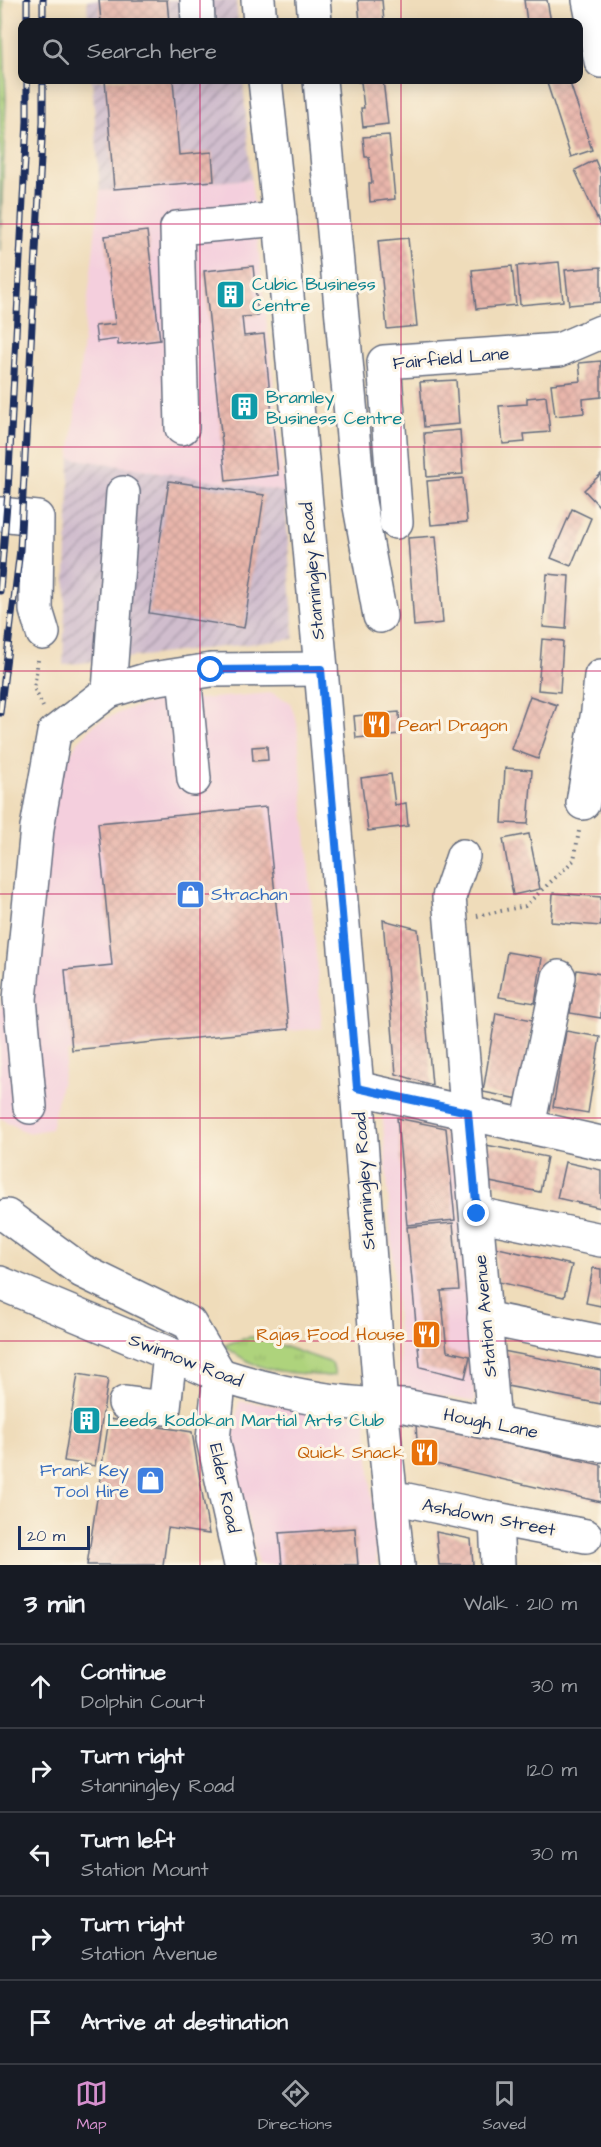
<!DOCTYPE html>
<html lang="en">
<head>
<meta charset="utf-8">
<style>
	:root { --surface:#171b24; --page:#20242c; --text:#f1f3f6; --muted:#9ea1a6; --line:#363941; --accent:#d690ce }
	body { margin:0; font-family:"Architects Daughter",sans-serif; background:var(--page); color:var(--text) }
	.scale { position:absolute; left:18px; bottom:15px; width:72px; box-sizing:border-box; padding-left:6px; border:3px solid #1b2f5e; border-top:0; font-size:16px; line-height:21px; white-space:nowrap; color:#1b2f5e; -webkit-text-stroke:4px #fcf5e5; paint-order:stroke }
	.stop { position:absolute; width:18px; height:18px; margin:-14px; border:4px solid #1a73e8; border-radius:50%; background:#fff }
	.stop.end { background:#1a73e8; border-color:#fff; box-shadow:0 2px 6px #0008 }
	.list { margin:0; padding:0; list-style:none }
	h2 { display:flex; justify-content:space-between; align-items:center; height:78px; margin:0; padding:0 24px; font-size:26px }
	h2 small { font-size:20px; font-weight:400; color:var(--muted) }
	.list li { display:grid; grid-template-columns:39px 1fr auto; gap:18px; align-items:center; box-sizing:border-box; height:84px; padding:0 24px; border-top:2px solid var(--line) }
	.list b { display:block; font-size:22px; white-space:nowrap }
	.list p { margin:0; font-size:20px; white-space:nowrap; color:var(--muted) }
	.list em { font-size:20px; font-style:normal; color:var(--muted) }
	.icon { flex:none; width:33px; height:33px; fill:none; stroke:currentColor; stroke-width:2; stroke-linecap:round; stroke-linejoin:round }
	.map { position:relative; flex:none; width:601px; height:1565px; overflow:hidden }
	.search { position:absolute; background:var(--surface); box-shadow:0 3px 15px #0003; left:18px; right:18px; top:18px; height:66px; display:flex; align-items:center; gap:15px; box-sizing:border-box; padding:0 21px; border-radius:12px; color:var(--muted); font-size:22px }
	.sheet { height:498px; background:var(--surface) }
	nav { display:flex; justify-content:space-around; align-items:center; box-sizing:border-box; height:84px; border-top:2px solid var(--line); background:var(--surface); font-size:16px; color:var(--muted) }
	nav a { display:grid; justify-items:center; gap:3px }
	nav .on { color:var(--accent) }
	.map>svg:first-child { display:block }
	.built { fill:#f4cfdd }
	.industrial { fill:url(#industrial-furrows) }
	.grass { fill:url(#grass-tufts); stroke:#64816d; stroke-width:1.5 }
	.building { fill:url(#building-cross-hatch) }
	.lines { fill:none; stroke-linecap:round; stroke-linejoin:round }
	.minor-casing { stroke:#656c7e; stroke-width:36 }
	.path { stroke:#656c7e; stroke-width:4; stroke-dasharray:1.5 4.5; stroke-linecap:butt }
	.minor { stroke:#fff; stroke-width:33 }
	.rail-casing { stroke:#1b2f5e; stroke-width:7 }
	.rail { stroke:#fcf5e5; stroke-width:4.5; stroke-dasharray:14; stroke-linecap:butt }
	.route { stroke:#1a73e8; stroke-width:8 }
	.grid { fill:none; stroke:#c2185b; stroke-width:1.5; stroke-opacity:0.55 }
	.labels { text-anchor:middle; stroke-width:6; stroke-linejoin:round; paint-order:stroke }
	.culture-label { font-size:18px; fill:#0d838f; stroke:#fcf5e5; text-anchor:start }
	.street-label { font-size:18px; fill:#1b2f5e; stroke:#fcf5e5 }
	.food-label { font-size:18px; fill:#c56008; stroke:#fcf5e5; text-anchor:end }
	.shop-label { font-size:18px; fill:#366cbe; stroke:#fcf5e5; text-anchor:start }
</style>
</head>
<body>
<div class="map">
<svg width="601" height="1565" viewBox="0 0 601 1565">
	<defs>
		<pattern id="industrial-furrows" width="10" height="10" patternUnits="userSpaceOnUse" patternTransform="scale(1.5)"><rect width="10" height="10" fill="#d0bdcd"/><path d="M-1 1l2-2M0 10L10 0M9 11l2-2" fill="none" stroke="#a89aaa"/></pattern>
		<pattern id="grass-tufts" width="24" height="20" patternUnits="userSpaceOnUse" patternTransform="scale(1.5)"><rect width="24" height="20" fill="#aed37c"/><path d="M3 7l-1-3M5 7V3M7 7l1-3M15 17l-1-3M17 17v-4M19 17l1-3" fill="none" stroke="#95b56e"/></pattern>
		<pattern id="building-cross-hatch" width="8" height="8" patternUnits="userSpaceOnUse" patternTransform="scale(1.5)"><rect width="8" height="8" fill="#e9b6ab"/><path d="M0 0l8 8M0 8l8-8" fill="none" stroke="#c79d96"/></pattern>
	</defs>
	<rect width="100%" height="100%" fill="#fcf5e5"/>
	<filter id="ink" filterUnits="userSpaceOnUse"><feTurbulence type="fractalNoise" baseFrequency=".0167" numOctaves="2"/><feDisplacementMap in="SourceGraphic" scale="12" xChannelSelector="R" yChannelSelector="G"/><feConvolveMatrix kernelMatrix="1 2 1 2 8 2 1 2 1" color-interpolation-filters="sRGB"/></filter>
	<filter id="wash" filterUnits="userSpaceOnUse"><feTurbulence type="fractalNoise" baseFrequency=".008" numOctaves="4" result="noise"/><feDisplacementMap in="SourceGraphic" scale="24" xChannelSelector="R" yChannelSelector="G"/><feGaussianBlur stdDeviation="1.35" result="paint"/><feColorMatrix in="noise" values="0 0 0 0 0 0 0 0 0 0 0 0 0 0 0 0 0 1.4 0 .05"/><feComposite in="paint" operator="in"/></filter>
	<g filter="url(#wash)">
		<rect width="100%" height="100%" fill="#efdcba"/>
		<g class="built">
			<polygon points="251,179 285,492 70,458 100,191"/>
			<polygon points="272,693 290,702 297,723 322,1028 68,1052 51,1129 27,1133 0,1118 0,1011 10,957 61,770 76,744 96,723 125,710 158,701 201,699"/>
			<polygon points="382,1108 454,1126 475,1402 402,1389"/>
			<polygon points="239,1401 366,1417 377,1565 258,1565 232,1445"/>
		</g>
		<g class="industrial">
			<polygon points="87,0 236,0 238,22 88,22"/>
			<polygon points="92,80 243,80 251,179 100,191"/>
			<polygon points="70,458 285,492 294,639 63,665"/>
		</g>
		<g class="grass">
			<polygon points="0,0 3,0 6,101 0,251"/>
			<path d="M249 1337H257L332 1363 335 1375 329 1376C287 1372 257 1374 224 1345Z"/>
		</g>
		<g id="blocks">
			<g class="building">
				<polygon points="99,0 167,0 169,22 101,22"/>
				<polygon points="358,0 382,0 384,22 360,22"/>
				<polygon points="524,0 547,0 551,22 527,22"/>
				<polygon points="105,80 173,80 179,155 212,152 214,181 114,189"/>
				<polygon points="357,80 383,80 388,124 363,127 361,108 364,108 361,82 358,82"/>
				<polygon points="546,80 569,80 592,150 571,157"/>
				<polygon points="389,135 395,199 370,202 369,183 372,183 369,157 365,157 363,137"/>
				<polygon points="595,160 601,174 601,227 575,170"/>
				<polygon points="147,231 160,340 118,345 118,339 97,342 95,326 115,324 105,236"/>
				<polygon points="408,238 417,326 387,329 378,241"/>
				<polygon points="559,262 563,301 520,305 517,266"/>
				<polygon points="253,266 258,316 242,317 244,336 264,334 278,475 226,481 204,271"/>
				<polygon points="512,266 516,305 476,309 472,270"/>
				<polygon points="601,267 601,302 569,305 565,270"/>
				<polygon points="601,361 601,397 583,399 584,413 555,416 551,384 581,381 579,363"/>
				<polygon points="456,380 459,424 424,427 420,382"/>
				<polygon points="546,396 550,432 524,434 525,442 503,444 499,406 527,404 527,398"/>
				<polygon points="460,430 463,474 427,477 424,433"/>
				<polygon points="601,474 601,508 584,490"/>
				<polygon points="463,478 467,522 431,525 427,481"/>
				<polygon points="169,481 264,495 244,628 149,613"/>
				<polygon points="572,509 591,518 571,566 551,558"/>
				<polygon points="436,536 443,623 414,626 408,538"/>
				<polygon points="547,574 569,576 566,629 543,627"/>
				<polygon points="542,639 563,641 560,692 538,690"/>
				<polygon points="530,696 557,705 538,759 511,749"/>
				<polygon points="399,712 400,734 356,738 354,716"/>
				<polygon points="267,746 268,760 253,761 252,747"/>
				<polygon points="505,768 532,770 528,824 502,823"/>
				<polygon points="391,774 395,805 406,803 408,826 368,831 361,778"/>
				<polygon points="266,807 289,1029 72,1050 65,970 112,965 98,823"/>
				<polygon points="529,834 540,889 513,895 503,839"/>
				<polygon points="553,893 601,897 601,926 551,922"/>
				<polygon points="383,920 418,929 432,1085 396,1074"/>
				<polygon points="507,952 542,958 535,1003 499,997"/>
				<polygon points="577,970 601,974 601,1018 570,1013"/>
				<polygon points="496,1013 533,1020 519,1099 483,1092"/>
				<polygon points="566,1031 600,1037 588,1113 553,1107"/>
				<polygon points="397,1118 446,1128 455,1220 407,1225"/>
				<polygon points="486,1145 547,1157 540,1192 490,1182"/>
				<polygon points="565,1162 601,1170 601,1208 557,1198"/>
				<polygon points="453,1223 459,1290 441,1291 447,1351 470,1356 465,1378 420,1367 407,1227"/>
				<polygon points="494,1247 572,1265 564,1297 499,1282"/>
				<polygon points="593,1268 601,1269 601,1306 586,1303"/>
				<polygon points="503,1351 601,1370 601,1404 507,1386"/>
				<polygon points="78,1374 108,1379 95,1466 64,1461"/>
				<polygon points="109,1419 192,1432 209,1534 168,1528 163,1565 87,1565"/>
				<polygon points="416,1423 601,1465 601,1502 418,1460"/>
				<polygon points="355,1528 358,1565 282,1565 279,1533"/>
				<polygon points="436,1532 471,1539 473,1565 439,1565"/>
			</g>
		</g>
	</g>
	<g filter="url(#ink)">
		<use href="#blocks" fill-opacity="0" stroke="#656c7e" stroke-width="1.5"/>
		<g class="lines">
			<defs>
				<g id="minor">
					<polyline points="197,0 198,22"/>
					<polyline points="258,0 260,22"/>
					<polyline points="313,0 315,22"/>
					<polyline points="589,0 601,61"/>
					<polyline points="265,80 280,219 321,669 357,1088 381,1406 398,1565"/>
					<polyline points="320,80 359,501 380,616"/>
					<polyline points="182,428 177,228 280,219"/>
					<polyline points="0,514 37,518 36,610 43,633"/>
					<polyline points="396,522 384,362 559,350 601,332"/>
					<polyline points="184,675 194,779"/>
					<polyline points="109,691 123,493"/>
					<polyline points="583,803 598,711 601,676"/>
					<polyline points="463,856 449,897 494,1423"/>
					<polyline points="357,1088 601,1143"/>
					<polyline points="30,1107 20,999 37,828 54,733 109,691 146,680 211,670 321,669"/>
					<polyline points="528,1126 559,977"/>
					<polyline points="477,1214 601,1240"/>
					<polyline points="7,1216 82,1271 189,1323 220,1375"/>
					<path d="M0 1283 220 1375C279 1394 343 1405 405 1406L601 1445"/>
					<polyline points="484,1318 601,1342"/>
					<polyline points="220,1375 213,1439 241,1565"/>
					<polyline points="125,1403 164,1408 170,1355"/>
					<polyline points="391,1499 407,1500 496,1519 586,1536"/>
					<polyline points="496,1519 498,1565"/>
				</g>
			</defs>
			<use href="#minor" class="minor-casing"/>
			<g class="path">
				<polyline points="38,660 34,688 43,707"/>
				<polyline points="477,916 525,906 574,860 579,831"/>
			</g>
			<use href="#minor" class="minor"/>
			<defs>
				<g id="rail">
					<polyline points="27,0 27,22"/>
					<polyline points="43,0 43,22"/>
					<polyline points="0,591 8,491 27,121 27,80"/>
					<polyline points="0,713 20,550 43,121 43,80"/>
				</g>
			</defs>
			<use href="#rail" class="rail-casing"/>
			<use href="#rail" class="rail"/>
		</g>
	</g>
	<g class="lines" filter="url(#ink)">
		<polyline class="route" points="211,670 321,669 357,1088 468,1112 477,1214"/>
	</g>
	<path class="grid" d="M200 0V22M401 0V22M200 80V1565M401 80V1565M0 224H601M0 447H601M0 671H601M0 894H601M0 1118H601M0 1341H601"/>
	<defs>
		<symbol id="building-square" viewBox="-11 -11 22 22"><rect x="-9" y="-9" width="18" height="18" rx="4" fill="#0f9aa8" stroke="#fcf5e5"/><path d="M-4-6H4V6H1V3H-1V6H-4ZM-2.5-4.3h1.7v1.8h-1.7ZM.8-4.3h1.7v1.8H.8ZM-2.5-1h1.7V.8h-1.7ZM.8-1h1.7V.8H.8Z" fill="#fff"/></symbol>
		<symbol id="restaurant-square" viewBox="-11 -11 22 22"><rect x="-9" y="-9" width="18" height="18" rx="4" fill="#e8710a" stroke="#fcf5e5"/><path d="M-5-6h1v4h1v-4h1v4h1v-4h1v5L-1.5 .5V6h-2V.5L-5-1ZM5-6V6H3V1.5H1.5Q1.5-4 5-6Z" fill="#fff"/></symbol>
		<symbol id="shop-square" viewBox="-11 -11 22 22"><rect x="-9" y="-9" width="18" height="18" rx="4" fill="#3f7fe0" stroke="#fcf5e5"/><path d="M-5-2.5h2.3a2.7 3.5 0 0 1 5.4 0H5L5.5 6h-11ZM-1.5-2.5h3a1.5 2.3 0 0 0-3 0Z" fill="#fff"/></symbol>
	</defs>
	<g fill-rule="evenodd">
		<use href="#building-square" x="214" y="278" width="33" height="33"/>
		<use href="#building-square" x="228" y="390" width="33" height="33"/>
		<use href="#restaurant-square" x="360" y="708" width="33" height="33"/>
		<use href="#shop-square" x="174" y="878" width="33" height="33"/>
		<use href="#restaurant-square" x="410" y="1318" width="33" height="33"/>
		<use href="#building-square" x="70" y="1404" width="33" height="33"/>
		<use href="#restaurant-square" x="408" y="1436" width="33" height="33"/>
		<use href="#shop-square" x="134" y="1464" width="33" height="33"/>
	</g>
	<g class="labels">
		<g class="culture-label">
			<text x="252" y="290">Cubic Business<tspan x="252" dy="21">Centre</tspan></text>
			<text x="266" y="403">Bramley<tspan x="266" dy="21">Business Centre</tspan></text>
			<text x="107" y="1426">Leeds Kodokan Martial Arts Club</text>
		</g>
		<g class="street-label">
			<text transform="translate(451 358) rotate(-5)" y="6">Fairfield Lane</text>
			<text transform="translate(312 571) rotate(-95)" y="6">Stanningley Road</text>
			<text transform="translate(364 1181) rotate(-94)" y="6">Stanningley Road</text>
			<text transform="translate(485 1316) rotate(-95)" y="6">Station Avenue</text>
			<text transform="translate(186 1360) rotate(21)" y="6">Swinnow Road</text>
			<text transform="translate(491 1423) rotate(11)" y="6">Hough Lane</text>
			<text transform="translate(225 1488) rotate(78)" y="6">Elder Road</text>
			<text transform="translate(489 1517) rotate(11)" y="6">Ashdown Street</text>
		</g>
		<g class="food-label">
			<text x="398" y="731" text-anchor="start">Pearl Dragon</text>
			<text x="405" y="1340">Rajas Food House</text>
			<text x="404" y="1458">Quick Snack</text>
		</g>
		<g class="shop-label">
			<text x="211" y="900">Strachan</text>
			<text x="129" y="1476" text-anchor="end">Frank Key<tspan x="129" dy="21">Tool Hire</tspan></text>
		</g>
	</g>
</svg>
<div class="scale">20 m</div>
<div class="stop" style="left:211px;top:670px"></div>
<div class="stop end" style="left:477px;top:1214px"></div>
<div class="search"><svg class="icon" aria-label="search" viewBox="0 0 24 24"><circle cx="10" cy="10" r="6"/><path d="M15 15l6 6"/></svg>Search here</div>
</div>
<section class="sheet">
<h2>3 min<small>Walk · 210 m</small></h2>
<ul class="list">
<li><svg class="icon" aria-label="ahead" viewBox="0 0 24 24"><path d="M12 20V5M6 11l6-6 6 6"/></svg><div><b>Continue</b><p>Dolphin Court</p></div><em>30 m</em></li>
<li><svg class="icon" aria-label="right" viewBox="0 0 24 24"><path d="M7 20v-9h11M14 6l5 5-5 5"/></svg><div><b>Turn right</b><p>Stanningley Road</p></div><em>120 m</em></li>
<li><svg class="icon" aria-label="left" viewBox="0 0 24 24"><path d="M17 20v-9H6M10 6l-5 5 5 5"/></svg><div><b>Turn left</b><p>Station Mount</p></div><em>30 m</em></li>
<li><svg class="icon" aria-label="right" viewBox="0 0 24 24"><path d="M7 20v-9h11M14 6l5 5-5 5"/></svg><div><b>Turn right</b><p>Station Avenue</p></div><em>30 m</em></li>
<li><svg class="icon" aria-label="arrive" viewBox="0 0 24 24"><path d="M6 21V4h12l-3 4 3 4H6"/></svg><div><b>Arrive at destination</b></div></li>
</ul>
</section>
<nav>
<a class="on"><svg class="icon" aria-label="map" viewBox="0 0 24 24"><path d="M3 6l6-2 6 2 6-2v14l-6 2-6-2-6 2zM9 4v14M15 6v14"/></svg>Map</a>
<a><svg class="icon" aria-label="directions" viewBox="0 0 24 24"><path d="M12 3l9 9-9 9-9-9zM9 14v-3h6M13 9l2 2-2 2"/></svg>Directions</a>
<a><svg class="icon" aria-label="saved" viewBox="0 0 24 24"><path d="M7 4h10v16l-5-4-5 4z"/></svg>Saved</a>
</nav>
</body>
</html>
